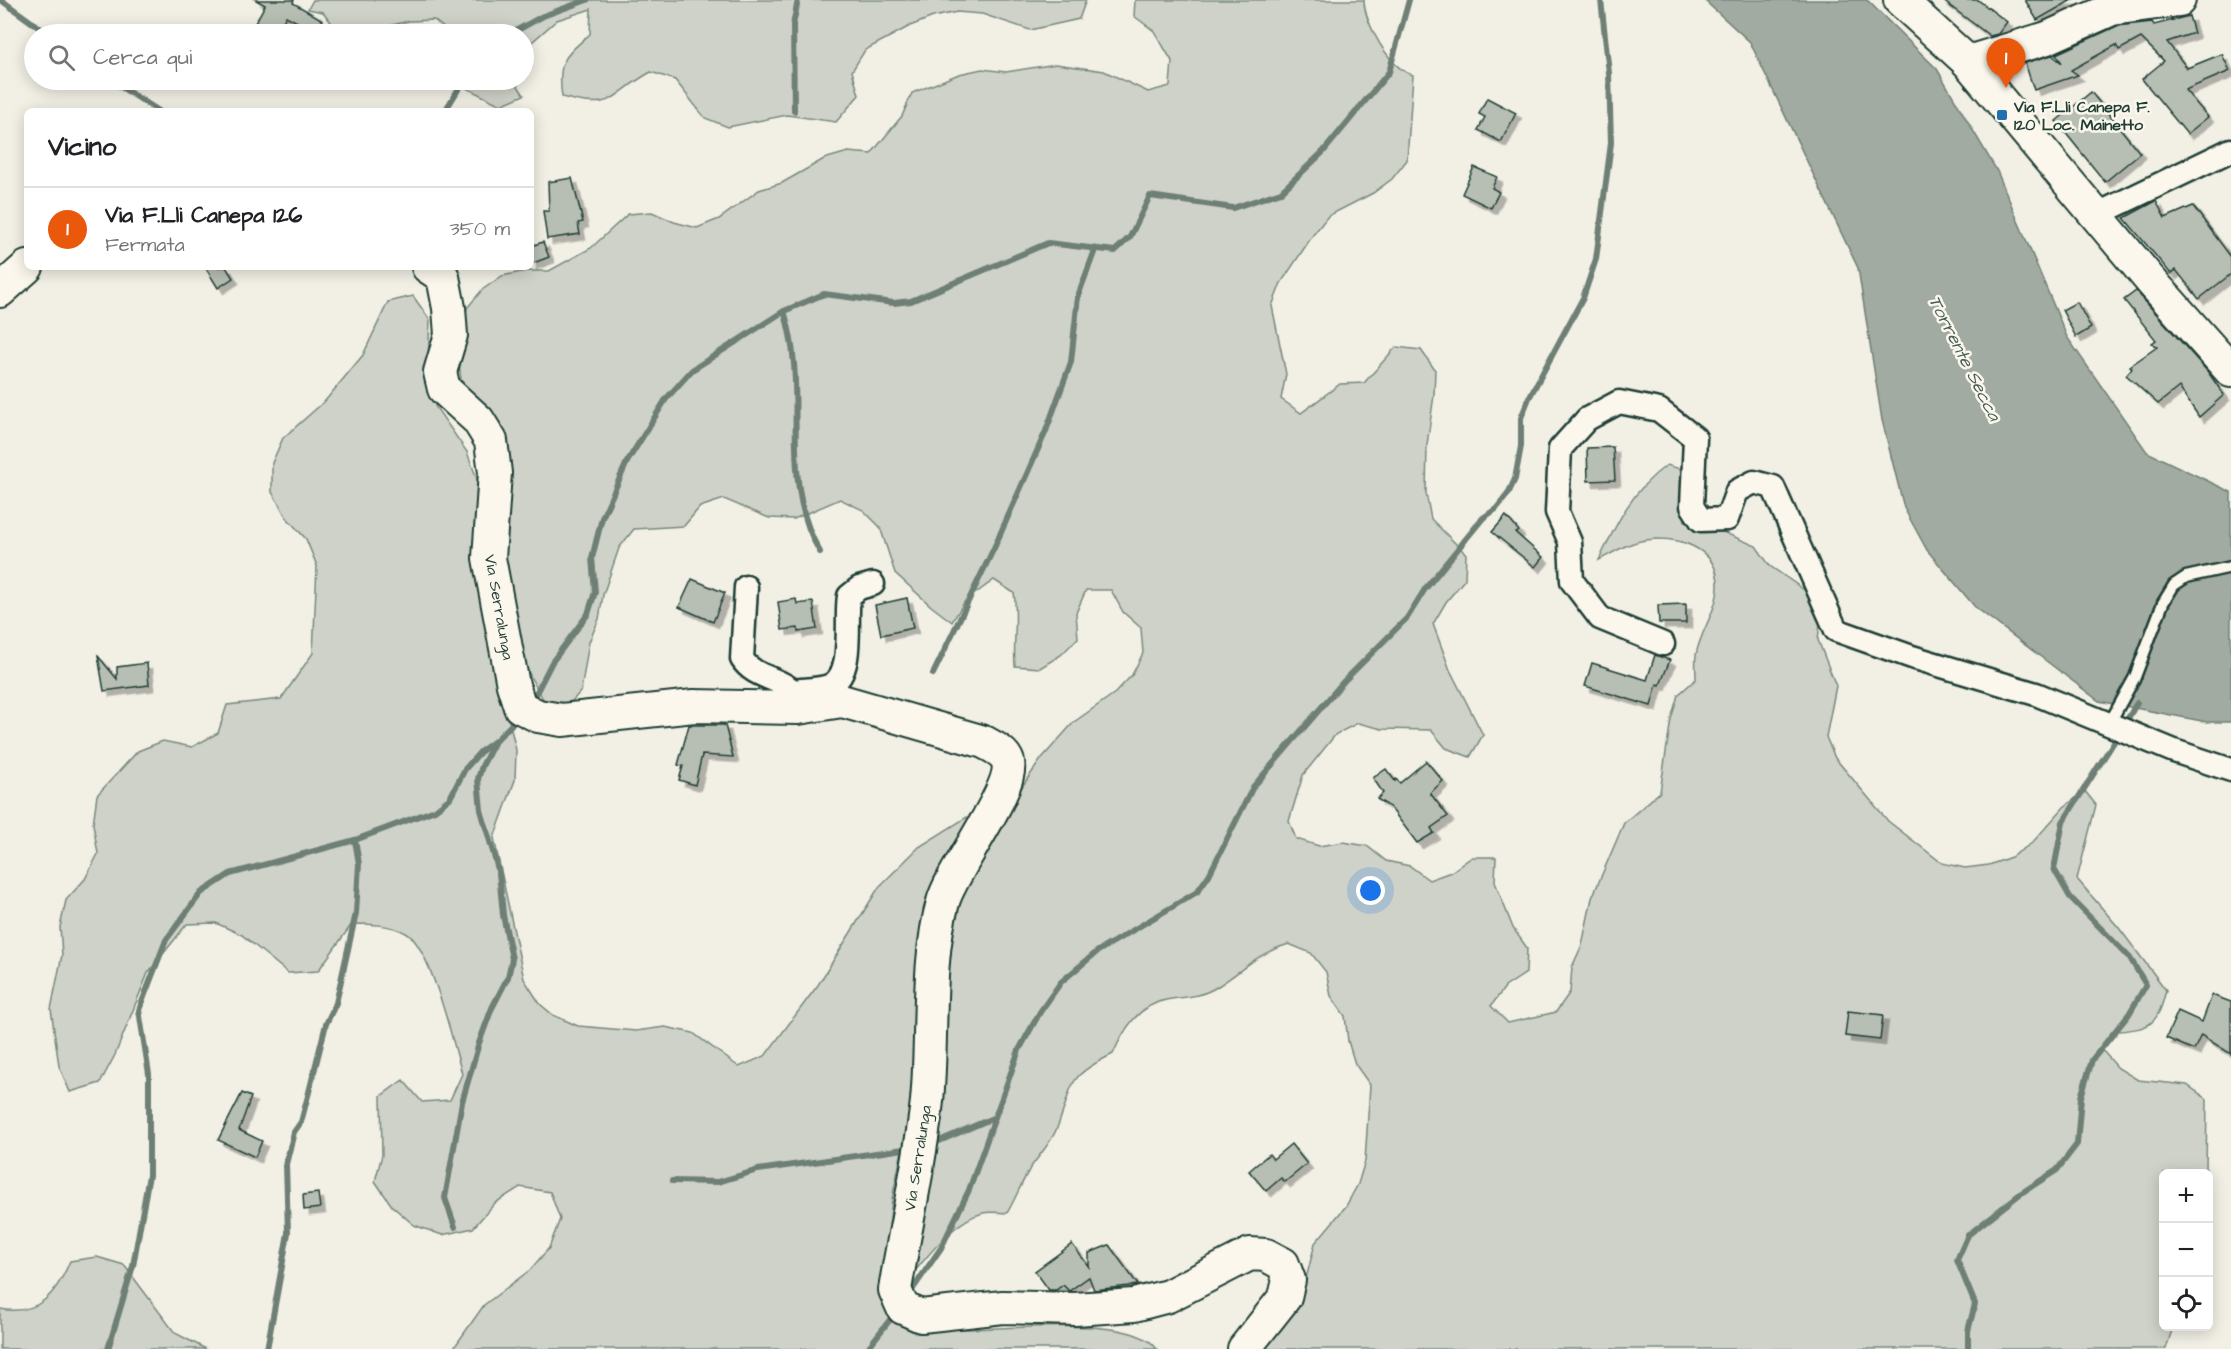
<!DOCTYPE html>
<html lang="it">
<head>
<meta charset="utf-8">
<style>
	:root { --surface:#fff; --page:#f2f2f2; --text:#202124; --muted:#757577; --line:#e0e0e0; --accent:#ea580c }
	body { margin:0; font-family:"Architects Daughter",sans-serif; background:var(--page); color:var(--text) }
	.controls { position:absolute; right:18px; bottom:18px; display:grid; overflow:hidden; border-radius:9px; box-shadow:0 3px 15px #0003 }
	.controls button { width:54px; height:54px; display:grid; place-items:center; padding:0; border:0; border-bottom:2px solid var(--line); background:var(--surface); color:var(--text); font:30px sans-serif }
	.you { position:absolute; left:1371px; top:891px; width:21px; height:21px; margin:-15px; border:4px solid #fff; border-radius:50%; background:#1a73e8; box-shadow:0 0 0 9px #1a73e833 }
	.badge { display:grid; place-items:center; width:39px; height:39px; border-radius:50%; background:var(--accent); color:#fff; font-size:20px; font-weight:700 }
	.pin { position:absolute; translate:-50% -50px; filter:drop-shadow(0 2px 3px #0008) }
	.pin::after { content:''; position:absolute; top:32px; width:21px; height:18px; background:inherit; clip-path:polygon(0 0,100% 0,50% 100%) }
	.list { margin:0; padding:0; list-style:none }
	h2 { display:flex; justify-content:space-between; align-items:center; height:78px; margin:0; padding:0 24px; font-size:26px }
	h2 small { font-size:20px; font-weight:400; color:var(--muted) }
	.list li { display:grid; grid-template-columns:39px 1fr auto; gap:18px; align-items:center; box-sizing:border-box; height:84px; padding:0 24px; border-top:2px solid var(--line) }
	.list b { display:block; font-size:22px; white-space:nowrap }
	.list p { margin:0; font-size:20px; white-space:nowrap; color:var(--muted) }
	.list em { font-size:20px; font-style:normal; color:var(--muted) }
	.icon { flex:none; width:33px; height:33px; fill:none; stroke:currentColor; stroke-width:2; stroke-linecap:round; stroke-linejoin:round }
	.map { position:relative; flex:none; width:2231px; height:1349px; overflow:hidden }
	.search { position:absolute; background:var(--surface); box-shadow:0 3px 15px #0003; left:24px; top:24px; width:510px; height:66px; display:flex; align-items:center; gap:15px; box-sizing:border-box; padding:0 21px; border-radius:33px; color:var(--muted); font-size:22px }
	.panel { position:absolute; background:var(--surface); box-shadow:0 3px 15px #0003; left:24px; top:108px; width:510px; height:162px; border-radius:9px }
	.map>svg:first-child { display:block }
	.green { fill:#cfd2c8; stroke:#77887e; stroke-width:1.5 }
	.water { fill:#a2aba1; stroke:#6e7f75; stroke-width:1.5 }
	.lines { fill:none; stroke-linecap:round; stroke-linejoin:round }
	.stream { stroke:#6e7f75; stroke-width:6 }
	.building { fill:#b7beb3; stroke:#1f3d34; stroke-width:1.5; filter:url(#shadow) }
	.lane-casing { stroke:#1f3d34; stroke-width:15 }
	.street-casing { stroke:#1f3d34; stroke-width:27 }
	.secondary-casing { stroke:#1f3d34; stroke-width:36 }
	.lane { stroke:#fbf7ec; stroke-width:10 }
	.street { stroke:#fbf7ec; stroke-width:22 }
	.secondary { stroke:#fbf7ec; stroke-width:32 }
	.poi-dot { fill:#1f6fb2; stroke:#fbf7ec; stroke-width:2 }
	.labels { text-anchor:middle; stroke-width:5; stroke-linejoin:round; paint-order:stroke }
	.poi-label { font-size:16px; font-weight:bold; fill:#1f3d34; stroke:#fbf7ec; text-anchor:start }
	.street-label { font-size:16px; fill:#1f3d34; stroke:#fbf7ec }
	.water-label { font-size:18px; font-style:italic; fill:#465e55; stroke:#fbf7ec }
</style>
</head>
<body>
<div class="map">
<svg width="2231" height="1349" viewBox="0 0 2231 1349">
	<defs>
		<filter id="shadow"><feDropShadow dx="5.5" dy="5.5" stdDeviation="0" flood-color="#0004"/></filter>
	</defs>
	<rect width="100%" height="100%" fill="#f2f0e5"/>
	<filter id="ink" filterUnits="userSpaceOnUse"><feTurbulence type="fractalNoise" baseFrequency=".0167" numOctaves="2"/><feDisplacementMap in="SourceGraphic" scale="12" xChannelSelector="R" yChannelSelector="G"/><feConvolveMatrix kernelMatrix="1 2 1 2 8 2 1 2 1" color-interpolation-filters="sRGB"/></filter>
	<g filter="url(#ink)">
		<g class="green">
			<path d="M313 0H1086L1079 19 1030 30 982 14 957 12 933 17 910 26 865 50 852 71 859 95 836 122 787 115 728 127 705 118 675 80 651 72C609 95 616 112 562 97 557 61 564 57 590 34L591 9 557 20 524 49V34H451L434 20 409 21 384 27 370 34H350L338 31 323 12 308 9Z"/>
			<path d="M1135 0H1364C1364 23 1390 69 1413 75L1407 160 1392 179 1373 193 1328 216 1313 235 1281 283 1272 306 1286 374 1281 399 1301 413 1340 384 1364 383 1396 347 1421 350 1435 370 1434 395 1427 445 1426 493 1431 519 1466 554 1465 579 1446 602 1433 624 1450 670 1483 735 1470 757 1446 748 1431 730 1382 729 1358 723 1336 734 1303 775 1289 821 1296 839 1319 846 1343 842 1367 846 1386 861 1410 866 1429 880 1451 872 1472 857H1496L1495 882 1513 928 1527 948 1526 973 1505 987 1491 1006 1508 1023 1556 1012 1570 992 1572 967 1582 945 1592 898 1624 823 1660 792 1671 719 1678 695 1696 679C1696 671 1695 663 1696 655 1700 631 1718 610 1718 585 1718 547 1677 536 1646 540 1629 542 1613 553 1599 560 1617 522 1632 490 1667 465L1690 472 1683 496 1685 521 1699 530 1723 532 1756 546 1770 566 1810 594 1821 616 1818 640 1836 686 1826 737 1835 758 1888 821 1942 863 1965 868 1989 865 2011 857 2032 843 2064 807 2085 791 2096 805 2077 879 2119 928 2166 990C2158 1023 2152 1029 2118 1031L2102 1050 2118 1068 2138 1080 2187 1085 2207 1099 2206 1173 2164 1174V1326L2173 1327 2166 1349H1257L1294 1313 1303 1291 1315 1243 1346 1206 1358 1184 1365 1161 1370 1085 1355 1064 1348 1041 1345 1016 1331 996 1326 972 1311 953 1289 944C1253 955 1245 970 1215 988 1200 997 1182 997 1166 1000 1138 1005 1123 1031 1113 1054 1064 1078 1075 1083 1057 1128 1051 1143 1040 1154 1031 1167 1022 1181 1016 1198 1007 1213 1000 1213 990 1211 983 1213 952 1221 928 1257 908 1279L949 913 1014 798 1042 758 1074 722 1115 693 1132 675 1143 653 1141 628 1123 612 1111 590H1086L1076 613 1078 638 1061 655 1040 668 1015 666C1013 640 1018 619 1014 593L994 580 965 601 952 622 931 606 895 573 880 527 863 510 840 499 794 519 769 518 724 499 700 507 684 526 634 529 619 548 603 595 599 619 589 642 581 691 565 709 543 699 531 678 511 630 471 394 461 380 458 354 467 308 482 290 502 276 526 271H549L591 248 628 214 652 212 674 222 697 228 719 219 759 190 782 183 824 159 848 152 871 154 902 116 912 93 959 74 982 69 1006 72 1056 64 1104 71 1148 92 1170 86 1172 61 1154 31 1134 16Z"/>
			<polygon points="455,80 514,80 524,95 501,105 456,83"/>
			<path d="M413 296 430 320 427 378 435 406 467 452 477 479 475 539 482 607 516 750 515 780 494 838 524 979 540 1004 553 1015 578 1026 636 1031 665 1027 693 1033 739 1067 765 1056 818 985 879 887 919 847 970 815 935 882 914 1093 892 1199 882 1293C891 1300 914 1325 925 1327 973 1337 1130 1308 1157 1349H453L484 1305 530 1270 549 1248 560 1219 550 1192 520 1187 495 1203 473 1228 442 1235 414 1225 392 1206 375 1181 382 1155 381 1096 403 1080 422 1102 450 1100 462 1074C454 1045 430 945 406 933 389 924 371 924 352 924L318 971 288 973 242 935 216 923 187 924 148 973 115 1055 100 1083 70 1092 59 1066 51 1009 62 955 60 927 66 900 85 879 98 854 93 824 97 795 138 751 163 741 192 747 218 733 227 705 281 699 313 653 317 566 306 539 287 518 272 492V463L283 438 325 401 363 355 388 302Z"/>
			<path d="M97 1257 124 1265 175 1333 206 1349H0V1309C39 1316 56 1294 70 1261Z"/>
		</g>
		<polygon class="water" points="1704,0 1867,0 1937,69 1997,171 2067,337 2147,452 2231,492 2231,722 2207,722 2099,701 1975,607 1927,550 1904,508 1882,420 1858,268 1750,42"/>
		<g class="lines">
			<g class="stream">
				<polyline points="1,0 48,34"/>
				<polyline points="510,34 543,16 587,0"/>
				<polyline points="110,80 159,111"/>
				<polyline points="445,111 464,80"/>
				<polyline points="794,111 793,25 798,0"/>
				<path d="M784 311C810 390 777 479 820 552"/>
				<polyline points="933,674 994,548 1046,431 1071,362 1078,296 1095,250"/>
				<polyline points="531,703 552,662 588,614 595,592 592,558 602,518 627,462 666,399 692,370 784,311 824,294 894,303 911,301 1048,243 1115,251 1130,237 1150,196 1233,208 1281,192 1323,152 1389,72 1409,0"/>
				<polyline points="2124,725 2137,703"/>
				<polyline points="930,1145 995,1117"/>
				<polyline points="672,1181 718,1182 758,1170 911,1148"/>
				<polyline points="455,1227 445,1198 462,1102 479,1043 492,1008 508,977 512,959 503,915 499,873 481,810 478,779 482,766 494,743"/>
				<polyline points="908,1296 941,1248 969,1190 1019,1050 1040,1012 1061,982 1098,951 1197,892 1209,875 1253,787 1344,681 1407,618 1425,589 1483,518 1496,509 1508,494 1515,479 1521,446 1521,418 1529,398 1583,298 1596,259 1611,143 1609,73 1601,0"/>
				<polyline points="108,1349 133,1266 149,1175 149,1074 139,1010 166,940 201,893 230,874 355,840 435,810 450,798 465,769 480,752 495,741 518,718"/>
				<polyline points="267,1349 288,1233 286,1164 294,1132 301,1122 309,1092 326,1024 336,1003 356,913 359,864 355,840"/>
				<polyline points="867,1349 896,1312"/>
				<polyline points="1968,1349 1968,1331 1975,1304 1957,1260 1968,1235 2020,1194 2057,1170 2077,1144 2081,1097 2092,1060 2129,1014 2146,985 2130,958 2070,897 2054,869 2063,822 2119,734"/>
			</g>
		</g>
		<g class="building">
			<polygon points="256,0 294,0 293,3 323,20 316,32 286,16 276,34 249,34 265,5"/>
			<polygon points="1942,0 1978,0 2007,22 1998,34 1990,36"/>
			<polygon points="2025,0 2072,0 2037,20"/>
			<polygon points="2189,16 2194,33 2167,42 2187,68 2222,54 2230,71 2185,90 2208,117 2187,134 2142,79 2164,61 2141,38 2119,50 2116,45 2071,70 2078,75 2034,90 2025,63 2052,55 2062,63 2056,54 2117,26 2152,22 2154,25"/>
			<polygon points="2091,92 2140,153 2105,182 2056,121"/>
			<polygon points="1487,98 1516,113 1501,142 1478,130 1485,117 1479,114"/>
			<polygon points="1474,167 1497,177 1492,188 1499,192 1491,208 1462,194"/>
			<polygon points="572,178 583,222 578,223 580,234 547,239 543,211 549,211 548,182"/>
			<polygon points="2156,201 2165,218 2193,206 2231,257 2231,274 2199,299 2176,270 2171,274 2124,218"/>
			<polygon points="543,242 549,257 531,264 531,246"/>
			<polygon points="205,267 226,267 233,278 218,288"/>
			<polygon points="2136,291 2208,372 2224,395 2199,417 2179,387 2158,404 2126,375 2132,368 2130,366 2157,347 2152,343 2156,340 2124,300"/>
			<polygon points="2077,302 2091,328 2076,337 2062,310"/>
			<polygon points="1613,447 1615,480 1588,481 1587,448"/>
			<polygon points="1506,516 1519,531 1516,533 1543,557 1535,567 1492,532"/>
			<polygon points="692,579 725,593 713,622 679,607"/>
			<polygon points="907,598 913,628 881,635 875,605"/>
			<polygon points="796,599 797,604 813,602 817,629 798,632 798,628 782,630 778,602"/>
			<polygon points="1686,604 1686,623 1659,623 1658,605"/>
			<polygon points="1655,655 1670,660 1660,685 1657,684 1651,706 1585,686 1592,663 1647,680"/>
			<polygon points="98,656 117,679 117,667 147,663 149,685 104,691"/>
			<polygon points="689,725 725,725 733,757 702,755 695,785 679,780 683,766 678,765"/>
			<polygon points="1426,761 1443,781 1430,793 1448,816 1431,828 1434,833 1417,843 1390,807 1377,799 1383,793 1373,778 1386,769 1395,781 1396,779 1400,783"/>
			<polygon points="2212,995 2231,1002 2231,1054 2201,1035 2194,1050 2166,1038 2178,1011 2202,1022"/>
			<polygon points="1848,1011 1883,1015 1880,1040 1845,1036"/>
			<polygon points="242,1093 251,1097 239,1130 262,1141 255,1157 218,1140"/>
			<polygon points="1291,1144 1307,1164 1285,1182 1281,1178 1266,1191 1249,1171 1269,1154 1273,1159"/>
			<polygon points="318,1193 320,1208 304,1210 303,1195"/>
			<polygon points="1072,1244 1089,1267 1089,1253 1109,1245 1138,1285 1094,1290 1089,1277 1069,1291 1063,1285 1056,1290 1049,1290 1035,1271"/>
		</g>
		<g class="lines">
			<defs>
				<polyline id="lane" points="2109,724 2135,677 2163,603 2174,585 2186,577 2231,567"/>
				<g id="street">
					<polyline points="2096,215 2231,150"/>
					<path d="M746 587 742 659C754 678 778 677 793 691L787 704"/>
					<polyline points="1663,644 1600,618 1572,581 1570,542 1557,512 1560,449 1587,419 1619,402 1659,410 1695,438 1692,506 1701,520 1727,519 1737,491 1754,482 1773,487 1836,630 1912,657 2036,694 2174,751 2231,770"/>
					<path d="M793 691C804 689 821 690 831 685 855 673 845 618 849 596L859 588 873 584"/>
				</g>
				<g id="secondary">
					<polyline points="1900,0 1968,62 2151,281 2231,371"/>
					<polyline points="1968,62 2047,38 2112,9 2179,0"/>
					<path d="M428 267 443 277 449 308 451 335 440 372 444 389 478 420 491 441 495 473 489 558 513 685 520 707 538 716 562 720 694 706 798 708 842 701 984 742C993 747 1005 752 1008 762 1015 789 951 871 943 902 926 962 933 1038 927 1101 920 1165 905 1228 895 1290L903 1308 921 1316 1003 1307 1075 1309 1134 1305 1168 1296 1250 1254 1266 1255 1283 1264 1289 1280 1285 1297 1244 1349"/>
					<polyline points="0,291 27,267"/>
				</g>
			</defs>
			<use href="#lane" class="lane-casing"/>
			<use href="#street" class="street-casing"/>
			<use href="#secondary" class="secondary-casing"/>
			<use href="#lane" class="lane"/>
			<use href="#street" class="street"/>
			<use href="#secondary" class="secondary"/>
		</g>
	</g>
	<rect class="poi-dot" x="1996" y="109" width="12" height="12" rx="3"/>
	<g class="labels">
		<g class="poi-label">
			<text x="2014" y="112">Via F.Lli Canepa F.<tspan x="2014" dy="18">120 Loc. Mainetto</tspan></text>
		</g>
		<g class="street-label">
			<text transform="translate(500 607) rotate(80)" y="6">Via Serralunga</text>
			<text transform="translate(917 1158) rotate(-81)" y="6">Via Serralunga</text>
		</g>
		<g class="water-label">
			<text transform="translate(1965 358) rotate(63)" y="6">Torrente Secca</text>
		</g>
	</g>
</svg>
<div class="controls">
<button>+</button>
<button>−</button>
<button><svg class="icon" aria-label="locate" viewBox="0 0 24 24"><circle cx="12" cy="12" r="6"/><path d="M12 2v4M12 18v4M2 12h4M18 12h4"/></svg></button>
</div>
<div class="you"></div>
<div class="pin badge" style="left:2006px;top:88px">1</div>
<div class="search"><svg class="icon" aria-label="search" viewBox="0 0 24 24"><circle cx="10" cy="10" r="6"/><path d="M15 15l6 6"/></svg>Cerca qui</div>
<section class="panel">
<h2>Vicino<small></small></h2>
<ul class="list">
<li><span class="badge">1</span><div><b>Via F.Lli Canepa 126</b><p>Fermata</p></div><em>350 m</em></li>
</ul>
</section>
</div>
</body>
</html>
